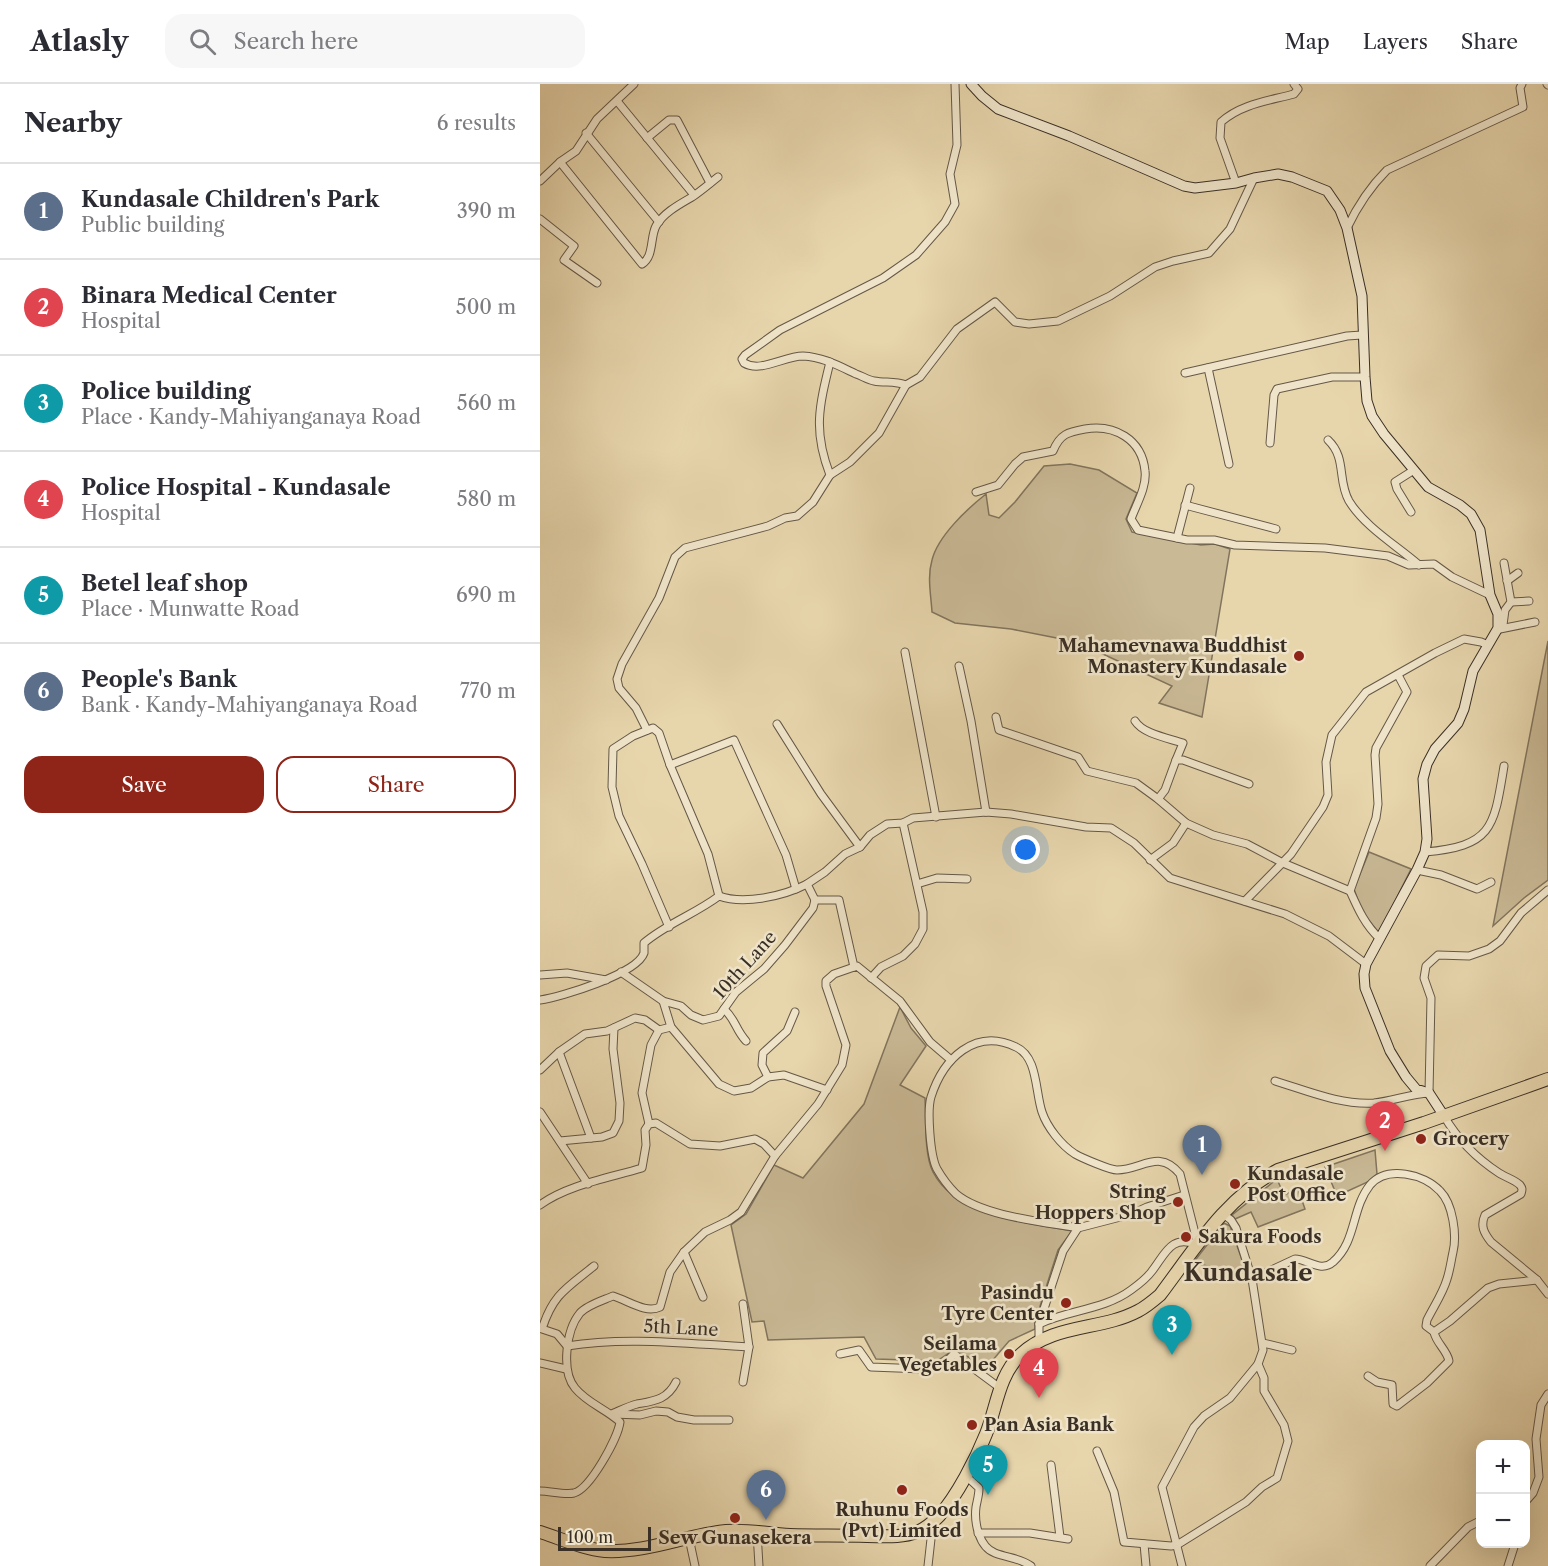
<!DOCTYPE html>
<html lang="en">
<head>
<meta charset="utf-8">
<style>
	:root { --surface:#fff; --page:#f7f7f7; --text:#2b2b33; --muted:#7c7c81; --line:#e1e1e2; --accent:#8f2418 }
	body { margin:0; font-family:"Libre Caslon Text",serif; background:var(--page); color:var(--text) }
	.controls { position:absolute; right:18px; bottom:18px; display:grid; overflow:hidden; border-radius:12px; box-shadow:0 6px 24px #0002 }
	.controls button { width:54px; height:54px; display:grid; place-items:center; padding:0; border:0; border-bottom:2px solid var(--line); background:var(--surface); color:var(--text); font:30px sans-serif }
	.scale { position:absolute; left:18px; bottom:15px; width:93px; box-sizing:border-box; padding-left:6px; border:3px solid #392f25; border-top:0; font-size:16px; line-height:21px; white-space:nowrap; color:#392f25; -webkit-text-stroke:4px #efe4c9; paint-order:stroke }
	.you { position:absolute; left:486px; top:766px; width:21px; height:21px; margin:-15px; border:4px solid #fff; border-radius:50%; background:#1a73e8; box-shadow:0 0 0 9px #1a73e833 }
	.badge { display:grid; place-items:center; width:39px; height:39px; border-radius:50%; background:var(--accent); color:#fff; font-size:20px; font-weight:700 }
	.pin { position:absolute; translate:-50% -50px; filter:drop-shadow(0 2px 3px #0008) }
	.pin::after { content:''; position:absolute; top:32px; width:21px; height:18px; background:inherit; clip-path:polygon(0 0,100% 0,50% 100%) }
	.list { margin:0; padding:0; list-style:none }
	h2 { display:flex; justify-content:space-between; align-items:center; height:78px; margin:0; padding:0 24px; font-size:26px }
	h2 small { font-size:20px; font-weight:400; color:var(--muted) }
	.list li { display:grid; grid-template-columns:39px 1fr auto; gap:18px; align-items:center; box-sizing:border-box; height:96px; padding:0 24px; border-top:2px solid var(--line) }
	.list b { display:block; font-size:22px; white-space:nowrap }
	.list p { margin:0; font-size:20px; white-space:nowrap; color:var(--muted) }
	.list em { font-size:20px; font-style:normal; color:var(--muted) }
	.actions { display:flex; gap:12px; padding:18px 24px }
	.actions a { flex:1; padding:14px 0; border:2px solid var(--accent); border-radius:18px; text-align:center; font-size:21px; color:var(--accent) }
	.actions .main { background:var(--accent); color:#fff }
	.icon { flex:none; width:33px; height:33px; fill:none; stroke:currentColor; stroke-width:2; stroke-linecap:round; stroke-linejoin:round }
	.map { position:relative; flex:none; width:1008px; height:1482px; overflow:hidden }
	header { display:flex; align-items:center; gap:36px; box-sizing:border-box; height:84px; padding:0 30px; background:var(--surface); border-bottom:2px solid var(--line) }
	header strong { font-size:28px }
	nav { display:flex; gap:33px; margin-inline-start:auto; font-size:21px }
	.search { width:420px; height:54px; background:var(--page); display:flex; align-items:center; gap:15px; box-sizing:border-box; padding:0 21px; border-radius:18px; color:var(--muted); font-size:22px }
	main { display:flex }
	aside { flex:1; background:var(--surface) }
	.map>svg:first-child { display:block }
	.green { fill:#c9b995; stroke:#81745d; stroke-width:1.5 }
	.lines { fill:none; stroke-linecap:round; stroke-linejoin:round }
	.street-casing { stroke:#645847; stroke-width:9 }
	.secondary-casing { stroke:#392f25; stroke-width:11 }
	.highway-casing { stroke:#392f25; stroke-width:14 }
	.street { stroke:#efe4c9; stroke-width:7 }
	.secondary { stroke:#efe4c9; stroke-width:9 }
	.highway { stroke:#e7d5ac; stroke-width:12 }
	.poi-dot { fill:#8f2418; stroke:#efe4c9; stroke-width:2 }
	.labels { text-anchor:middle; stroke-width:5; stroke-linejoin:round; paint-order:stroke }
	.poi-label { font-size:18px; font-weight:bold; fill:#392f25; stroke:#efe4c9; text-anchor:end }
	.street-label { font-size:18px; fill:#392f25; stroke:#efe4c9 }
	.district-label { font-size:24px; font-weight:bold; fill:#392f25; stroke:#efe4c9 }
</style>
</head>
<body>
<header>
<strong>Atlasly</strong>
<div class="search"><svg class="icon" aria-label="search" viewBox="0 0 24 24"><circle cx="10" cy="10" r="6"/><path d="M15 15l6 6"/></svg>Search here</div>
<nav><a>Map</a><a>Layers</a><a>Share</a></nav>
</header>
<main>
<aside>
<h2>Nearby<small>6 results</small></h2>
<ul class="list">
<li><span class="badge" style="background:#5c6f8a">1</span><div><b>Kundasale Children's Park</b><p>Public building</p></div><em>390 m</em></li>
<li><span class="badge" style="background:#e0444e">2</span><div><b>Binara Medical Center</b><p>Hospital</p></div><em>500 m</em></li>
<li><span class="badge" style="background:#0f9aa8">3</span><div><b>Police building</b><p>Place · Kandy-Mahiyanganaya Road</p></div><em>560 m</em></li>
<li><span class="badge" style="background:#e0444e">4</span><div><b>Police Hospital - Kundasale</b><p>Hospital</p></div><em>580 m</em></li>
<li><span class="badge" style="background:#0f9aa8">5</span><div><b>Betel leaf shop</b><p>Place · Munwatte Road</p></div><em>690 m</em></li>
<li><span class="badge" style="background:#5c6f8a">6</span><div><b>People's Bank</b><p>Bank · Kandy-Mahiyanganaya Road</p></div><em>770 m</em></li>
</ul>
<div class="actions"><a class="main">Save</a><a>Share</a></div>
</aside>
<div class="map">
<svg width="1008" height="1482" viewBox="0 0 1008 1482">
	<rect width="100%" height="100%" fill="#e7d5ac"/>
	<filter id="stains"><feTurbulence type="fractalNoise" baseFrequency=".00333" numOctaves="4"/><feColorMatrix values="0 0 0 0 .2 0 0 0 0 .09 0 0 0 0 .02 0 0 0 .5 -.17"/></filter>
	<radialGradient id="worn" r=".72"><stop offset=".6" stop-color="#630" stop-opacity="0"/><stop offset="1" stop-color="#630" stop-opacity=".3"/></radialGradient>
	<g class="green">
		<path d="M530 380 559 386 597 409 586 435 592 448 661 461 675 460 690 465 662 633 619 619 632 602 537 558 471 545 415 539 392 528C391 511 387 493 392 476 398 452 427 425 446 410L449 431 459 434 475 418 504 382Z"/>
		<polygon points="1008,557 1008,796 984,814 953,842"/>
		<polygon points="829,768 871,785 839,849 822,828 814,805"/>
		<path d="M360 923 371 944 386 962 360 1001 385 1014C386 1034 384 1071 393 1088 417 1134 486 1138 532 1147L518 1166 495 1238V1245L469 1257 446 1284 415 1265 397 1277 336 1275 324 1253 228 1256 224 1237 212 1238 191 1141 206 1130 234 1081 263 1094 324 1020Z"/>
		<polygon points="835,1066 837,1090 832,1096 797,1112 785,1083"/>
		<polygon points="737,1095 744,1111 758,1105 765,1125 718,1143 711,1128 695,1135 692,1131"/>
		<polygon points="684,1139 690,1142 707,1190 653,1179"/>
	</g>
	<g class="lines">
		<defs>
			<g id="street">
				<path d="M415 0 417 61 410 90 415 120 405 138 376 171 343 194 240 246 205 271 202 275 204 279C221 289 244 272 263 272 283 273 299 282 316 290 322 292 328 296 334 297 345 299 355 297 366 301L380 293 417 245 455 218 475 238 489 240 518 237 570 212 615 183 633 177 669 169 690 145 714 94"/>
				<polyline points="1007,0 1008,1"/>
				<polyline points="77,17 154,111"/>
				<polyline points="46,49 119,138"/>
				<polyline points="107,54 129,36 137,36 170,99"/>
				<path d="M20 78 102 180C114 173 110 153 116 142 123 129 140 120 152 113 161 107 169 100 178 93"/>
				<polyline points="0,97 20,78 36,67 57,35 94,0"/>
				<path d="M696 99 680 54 681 38C701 20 728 17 754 10L758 5 754 0"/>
				<polyline points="0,135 34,162 24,176 57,199"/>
				<path d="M807 144C817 123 830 103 847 86L983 23 980 4 982 0"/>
				<polyline points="668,284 689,380"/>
				<polyline points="645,289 807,252 822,251"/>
				<path d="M788 356C807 374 797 396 809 417 825 443 856 461 879 481"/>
				<polyline points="730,359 734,311 737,305 792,293 825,293"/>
				<polyline points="290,391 310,378 339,349 366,301"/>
				<path d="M436 408 458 401 475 380 483 373 513 367C520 350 528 348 545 345 574 340 602 355 605 387 607 403 596 421 591 435L598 446 647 456H674L695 461 785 464 848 472 869 481 894 480 912 493 950 511"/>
				<polyline points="645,421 736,445"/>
				<polyline points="871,428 857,405 855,398 874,386"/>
				<polyline points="637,454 650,404"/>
				<polyline points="967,497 978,489"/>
				<polyline points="971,518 989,517"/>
				<polyline points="958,544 963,541 965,526 971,518 964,479"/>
				<polyline points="960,545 995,538"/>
				<polyline points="365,568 396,733"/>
				<polyline points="419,582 431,637 446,728"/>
				<path d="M456 633 459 646 538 673 547 687 596 699 618 715 646 739 673 751 707 760 743 779 810 807C818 825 825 841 840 855"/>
				<path d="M595 637C603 650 628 654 643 659L636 676"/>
				<polyline points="237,640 281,710 320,763"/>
				<path d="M107 646 96 624 79 604 77 595 82 580 119 514 135 473 145 464 228 442 245 434 257 432 273 418 290 391C273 347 279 323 290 278"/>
				<polyline points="130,681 194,656 246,771 256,805"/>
				<polyline points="618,715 625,706 636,676 643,676 709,700"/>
				<path d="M885 768C953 762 954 743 964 682"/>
				<polyline points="610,776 633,759 646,739"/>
				<polyline points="877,786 901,791 937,805 951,798"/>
				<polyline points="267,800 285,788 305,770 320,763 330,751 347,740 363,739 373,734 446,728 471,730 546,743 571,744 594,759 630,794 745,830 789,852 826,880"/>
				<polyline points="377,800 397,794 427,795"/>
				<polyline points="810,807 836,734 838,720 835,671 836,664 867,608 858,591"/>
				<polyline points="275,816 299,816 314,883"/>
				<polyline points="705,817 751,770 783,723 788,711 786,678 792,651 826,608 895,569 924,555 941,558 948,561"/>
				<polyline points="129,843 102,780 79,732 72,703 73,665 93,652 113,644 119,649 130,681 168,770 179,812"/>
				<polyline points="81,888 123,917 141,922 151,931 163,936 179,932 196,908 224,885 245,861 273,824 275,816"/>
				<polyline points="0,891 27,889 66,896"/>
				<polyline points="331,894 341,883 363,872 375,860 383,845 383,828 363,739"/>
				<path d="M0 916C21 913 97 890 104 869 104 867 104 861 104 859 126 840 155 830 179 812 204 821 244 812 267 800L275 816"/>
				<polyline points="123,917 131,943 179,1000 194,1007 211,1004 228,993 244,991 287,1006"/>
				<path d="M184 925C196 936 195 945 206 957"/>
				<polyline points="19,968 51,1054"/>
				<polyline points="0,986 19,968 45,950 67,947 95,934 105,936 119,946 131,943"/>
				<polyline points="228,993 222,981 223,969 247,947 255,928"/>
				<path d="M735 997C768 1007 800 1021 834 1019 853 1017 870 1010 889 1009L891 914 884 894 886 882 898 871 929 872 949 865 960 857 981 829 1008 806"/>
				<polyline points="0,1028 48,1100"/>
				<path d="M904 1032C918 1056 936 1074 959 1089 965 1093 975 1096 980 1101 983 1105 982 1106 981 1110L945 1131C940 1142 944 1149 951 1158L997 1196 1008 1210"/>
				<polyline points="109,1040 102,1009 111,961 119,946"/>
				<polyline points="20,1057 62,1053 73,1049 79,1037 80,1019 73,965 74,944"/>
				<path d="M0 1121C27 1101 69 1094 102 1084L106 1061 105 1046 109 1040 116 1039 150 1060 180 1062 215 1055 224 1060 235 1072"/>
				<path d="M538 1144C504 1138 442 1132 416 1110 410 1104 401 1092 397 1085 390 1072 387 1026 391 1013 403 975 435 943 476 963 498 973 495 1007 502 1028 507 1043 521 1061 535 1070 542 1074 570 1086 577 1086 602 1086 619 1064 640 1090L658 1161"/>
				<polyline points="144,1168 163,1213"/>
				<path d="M54 1182C27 1204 13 1210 2 1245L17 1250 27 1262C87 1252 149 1260 209 1263L203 1220"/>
				<path d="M712 1195 755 1175C768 1175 781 1189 793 1178 817 1157 811 1125 830 1101 847 1081 884 1090 900 1107 913 1120 917 1151 913 1168 911 1177 910 1186 907 1195 903 1209 894 1222 887 1236L886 1242 894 1248 910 1237 948 1204 959 1200 997 1196"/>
				<path d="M499 1240C528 1226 564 1226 591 1206 598 1201 607 1194 612 1187 626 1169 631 1150 658 1161"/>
				<polyline points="499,1257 499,1240 523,1167 538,1144 592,1130 607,1123 644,1111"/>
				<polyline points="723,1259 752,1266"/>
				<polyline points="300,1270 319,1266 331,1283 383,1285 402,1282 414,1270 460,1304"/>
				<polyline points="0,1279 26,1285"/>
				<path d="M828 1292 837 1298 852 1301 853 1320 857 1322 887 1299 909 1277C907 1266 896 1259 894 1248"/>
				<polyline points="203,1298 209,1263"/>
				<path d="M74 1329C81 1326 89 1322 97 1320 114 1317 127 1316 136 1298"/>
				<polyline points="72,1330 100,1331 116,1327 128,1328 137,1333 154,1336 189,1336"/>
				<polyline points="557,1367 574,1408 584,1458 631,1462 637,1461 706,1418 722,1403 737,1394 748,1357 744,1341 724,1307 724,1294 718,1280"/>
				<polyline points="511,1381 520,1453"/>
				<path d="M425 1391 439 1404C439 1411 437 1417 436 1423 434 1439 439 1463 455 1469 468 1474 480 1474 491 1482"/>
				<path d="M0 1407C10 1407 24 1411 34 1409 50 1405 78 1354 80 1338 66 1325 47 1319 35 1304 21 1287 26 1246 40 1229 47 1221 64 1216 73 1212 89 1217 106 1230 120 1223L130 1188 144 1168 165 1148 190 1136 201 1128 235 1072 278 1020 302 981 306 961 286 902V897L294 890 317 882 360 917 390 958 411 976"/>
				<polyline points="986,1417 993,1409 999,1393 996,1355 1001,1321 1008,1310"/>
				<polyline points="217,1448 219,1482"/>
				<polyline points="438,1449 490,1449 528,1455"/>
				<polyline points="149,1454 155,1482"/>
				<polyline points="604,1460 606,1482"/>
				<polyline points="388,1482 393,1437"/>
				<polyline points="642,1482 622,1403 654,1343 664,1332 690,1314 718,1280 723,1266 712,1195 696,1144 691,1136 683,1130"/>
				<polyline points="890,1482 928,1443 940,1437"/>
				<polyline points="968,1482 975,1460"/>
			</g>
			<polyline id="secondary" points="431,0 442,12 458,25 529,52 644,102 655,104 696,99 714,94 738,90 752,93 787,107 800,126 807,144 822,212 825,293 827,317 832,332 844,350 888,403 920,421 931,430 940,446 950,511 958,530 958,544 933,587 924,625 918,639 895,665 887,680 883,695 887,755 885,768 877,786 826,880 824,890 825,904 850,967 866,993 876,1005 889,1009 904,1032"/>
			<path id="highway" d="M0 1448C22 1455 43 1465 65 1467 108 1469 145 1451 186 1447 207 1445 228 1450 250 1451 275 1452 301 1451 327 1452 343 1452 361 1454 377 1448 385 1445 392 1439 399 1432 417 1412 436 1375 446 1350 457 1323 458 1293 480 1271 514 1239 560 1247 598 1227 606 1223 613 1217 620 1211 654 1166 686 1113 738 1086L884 1039 1008 995"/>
		</defs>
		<use href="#street" class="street-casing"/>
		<use href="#secondary" class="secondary-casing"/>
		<use href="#highway" class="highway-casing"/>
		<use href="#street" class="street"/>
		<use href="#secondary" class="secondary"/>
		<use href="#highway" class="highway"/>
	</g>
	<g class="poi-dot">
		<circle cx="759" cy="572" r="6"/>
		<circle cx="881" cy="1055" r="6"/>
		<circle cx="695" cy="1100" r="6"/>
		<circle cx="638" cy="1118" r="6"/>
		<circle cx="646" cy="1153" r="6"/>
		<circle cx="526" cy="1219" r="6"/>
		<circle cx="469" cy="1270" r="6"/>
		<circle cx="432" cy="1341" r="6"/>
		<circle cx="362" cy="1406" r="6"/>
		<circle cx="195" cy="1434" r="6"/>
	</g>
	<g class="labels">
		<g class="poi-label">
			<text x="747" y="568">Mahamevnawa Buddhist<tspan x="747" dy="21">Monastery Kundasale</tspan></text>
			<text x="893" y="1061" text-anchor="start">Grocery</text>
			<text x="707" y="1096" text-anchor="start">Kundasale<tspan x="707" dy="21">Post Office</tspan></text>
			<text x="626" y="1114">String<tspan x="626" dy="21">Hoppers Shop</tspan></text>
			<text x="658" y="1159" text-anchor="start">Sakura Foods</text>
			<text x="514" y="1215">Pasindu<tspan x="514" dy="21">Tyre Center</tspan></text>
			<text x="457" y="1266">Seilama<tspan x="457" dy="21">Vegetables</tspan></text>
			<text x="444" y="1347" text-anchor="start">Pan Asia Bank</text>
			<text x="362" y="1432" text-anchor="middle">Ruhunu Foods<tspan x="362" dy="21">(Pvt) Limited</tspan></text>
			<text x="195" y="1460" text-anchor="middle">Sew Gunasekera</text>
		</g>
		<g class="street-label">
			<text transform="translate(205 881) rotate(-48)" y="6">10th Lane</text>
			<text transform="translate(141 1244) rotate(3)" y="6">5th Lane</text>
		</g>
		<g class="district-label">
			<text x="708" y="1197">Kundasale</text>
		</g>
	</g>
	<rect width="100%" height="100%" filter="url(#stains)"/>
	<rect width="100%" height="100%" fill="url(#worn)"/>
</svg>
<div class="controls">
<button>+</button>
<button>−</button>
</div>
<div class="scale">100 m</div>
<div class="you"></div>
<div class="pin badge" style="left:662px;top:1091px;background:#5c6f8a">1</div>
<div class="pin badge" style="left:845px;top:1067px;background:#e0444e">2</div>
<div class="pin badge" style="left:632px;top:1271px;background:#0f9aa8">3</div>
<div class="pin badge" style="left:499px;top:1314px;background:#e0444e">4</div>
<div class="pin badge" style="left:448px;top:1411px;background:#0f9aa8">5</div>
<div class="pin badge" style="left:226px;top:1436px;background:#5c6f8a">6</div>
</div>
</main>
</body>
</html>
